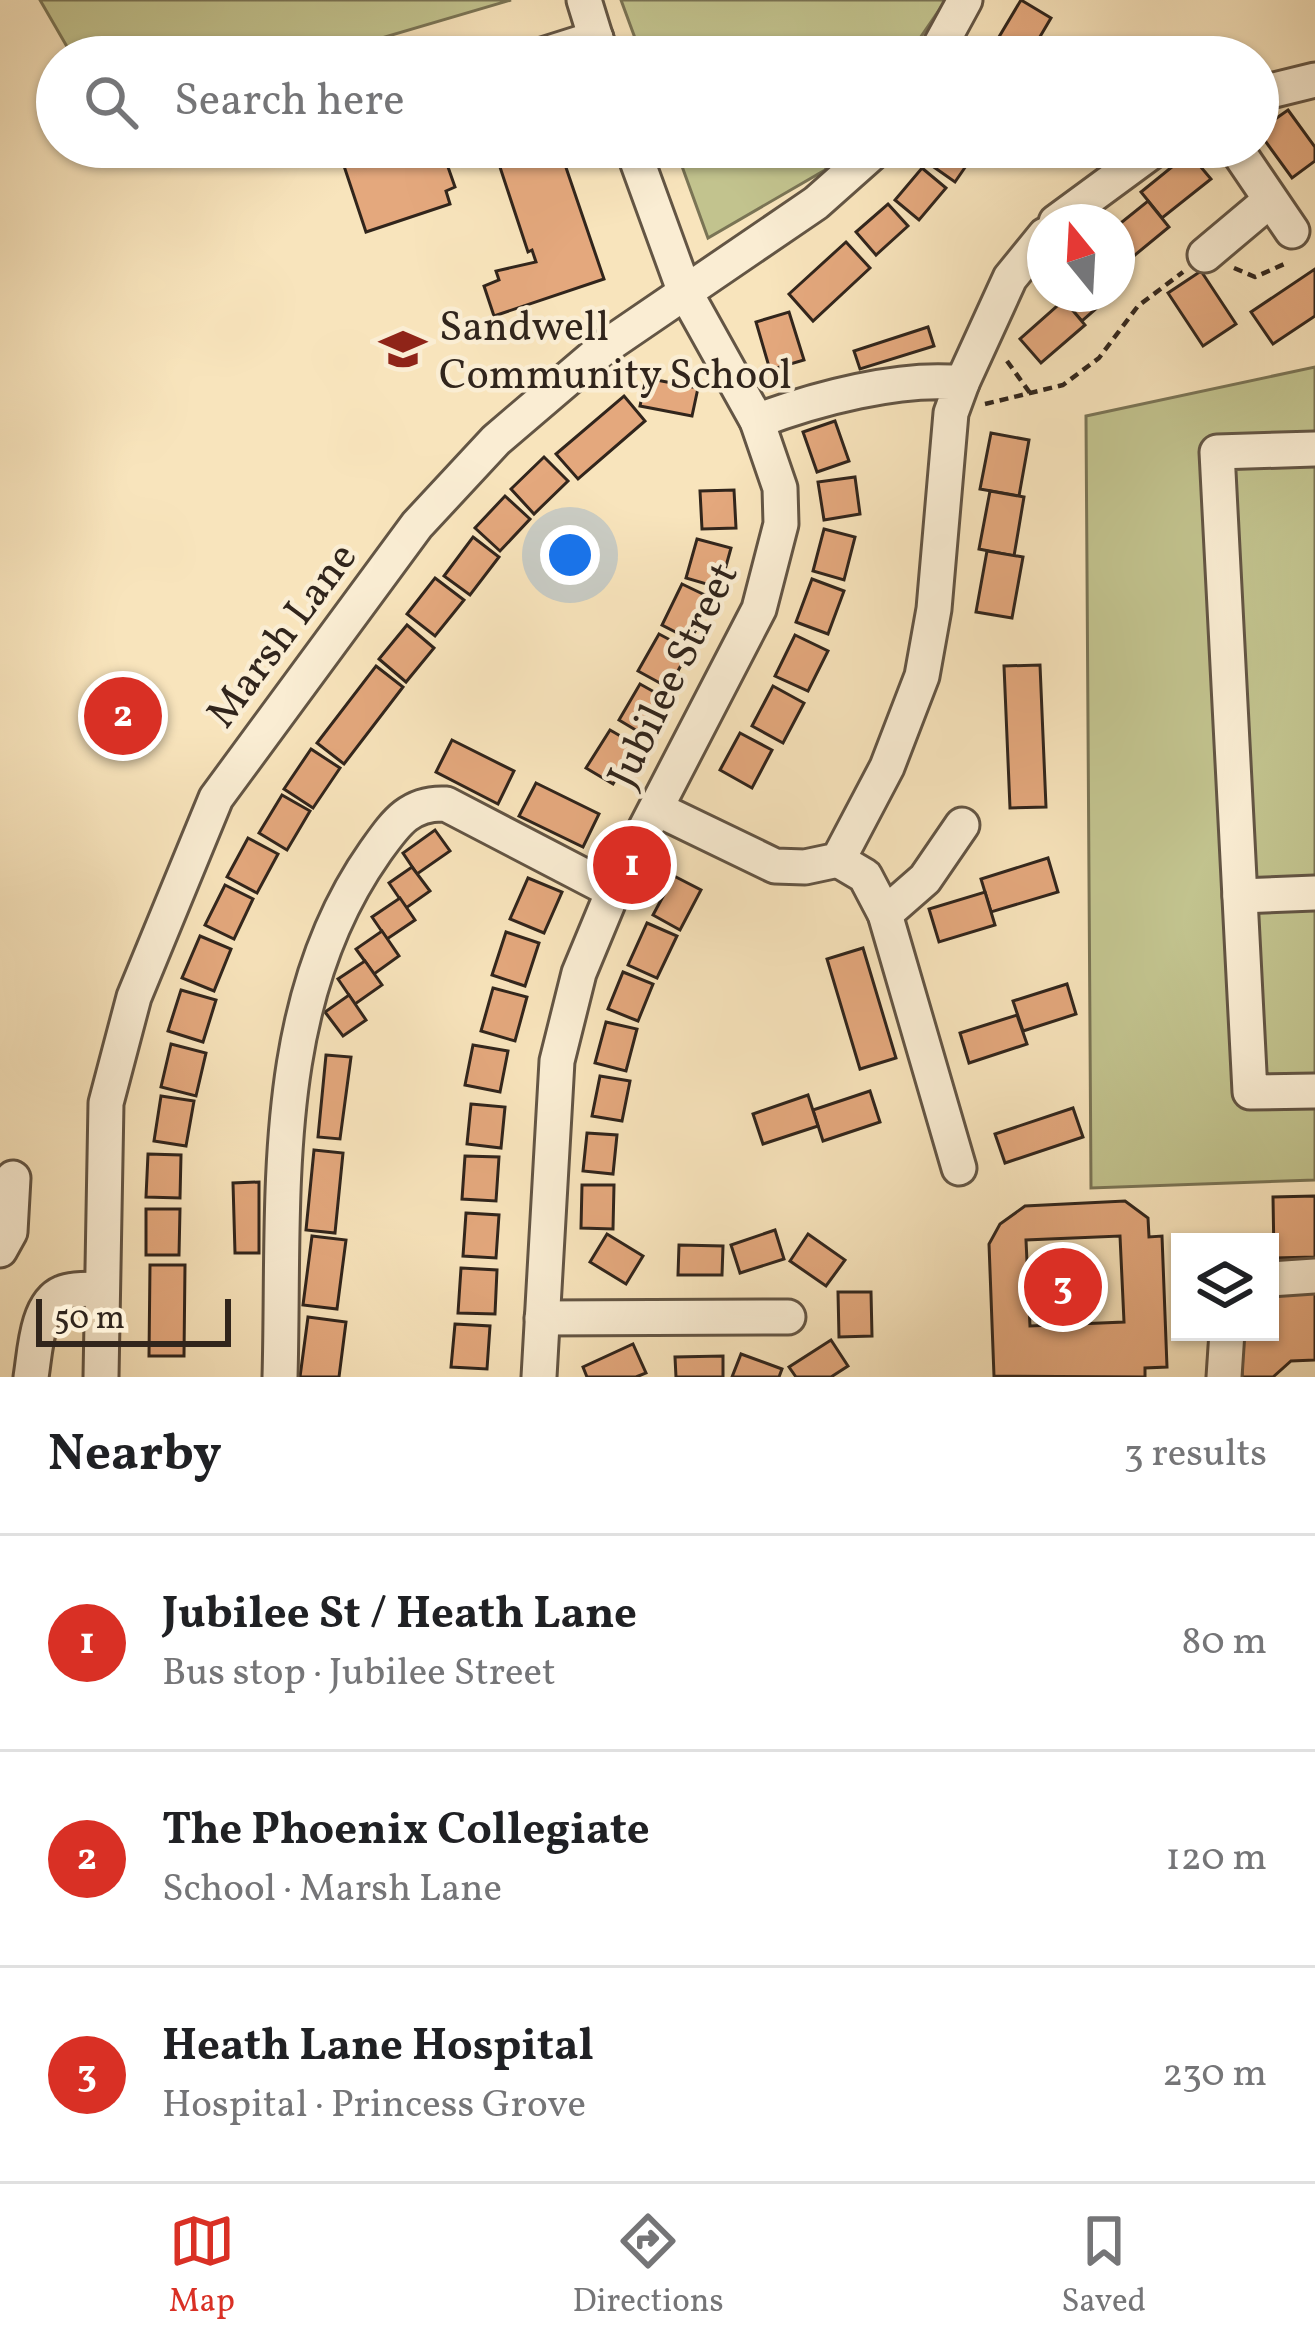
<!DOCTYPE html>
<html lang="en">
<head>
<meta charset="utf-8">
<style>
	:root { --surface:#fff; --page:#f6f6f6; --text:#202124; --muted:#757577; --line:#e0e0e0; --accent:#d93025 }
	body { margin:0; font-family:Vollkorn,serif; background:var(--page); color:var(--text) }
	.controls { position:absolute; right:36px; bottom:36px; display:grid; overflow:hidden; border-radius:0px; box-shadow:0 3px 9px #0004 }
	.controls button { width:108px; height:108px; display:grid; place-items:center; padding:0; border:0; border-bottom:3px solid var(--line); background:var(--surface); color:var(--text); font:60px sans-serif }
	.compass { position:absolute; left:1027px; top:204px; width:108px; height:108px; border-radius:50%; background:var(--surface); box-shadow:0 3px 9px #0004; rotate:342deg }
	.scale { position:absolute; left:36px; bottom:30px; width:195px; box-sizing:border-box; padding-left:12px; border:6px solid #31251c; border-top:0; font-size:33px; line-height:42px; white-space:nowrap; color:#31251c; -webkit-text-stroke:9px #faedd3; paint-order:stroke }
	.you { position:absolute; left:570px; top:555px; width:42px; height:42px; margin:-30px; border:9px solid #fff; border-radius:50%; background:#1a73e8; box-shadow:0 0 0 18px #1a73e833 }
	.badge { display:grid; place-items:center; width:78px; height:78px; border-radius:50%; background:var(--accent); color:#fff; font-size:39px; font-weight:700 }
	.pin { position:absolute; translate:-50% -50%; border:6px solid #fff; box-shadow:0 3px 12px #0006 }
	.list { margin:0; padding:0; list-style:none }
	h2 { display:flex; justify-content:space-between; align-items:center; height:156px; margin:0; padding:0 48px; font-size:51px }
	h2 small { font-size:39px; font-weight:400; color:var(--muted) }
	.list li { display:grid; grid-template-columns:78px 1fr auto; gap:36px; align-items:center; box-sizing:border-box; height:216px; padding:0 48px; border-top:3px solid var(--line) }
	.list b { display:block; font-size:45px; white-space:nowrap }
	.list p { margin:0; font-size:39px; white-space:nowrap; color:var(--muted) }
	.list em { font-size:39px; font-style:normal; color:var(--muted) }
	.icon { flex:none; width:66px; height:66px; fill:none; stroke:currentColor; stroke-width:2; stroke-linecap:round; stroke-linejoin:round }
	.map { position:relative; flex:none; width:1315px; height:1377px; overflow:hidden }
	.search { position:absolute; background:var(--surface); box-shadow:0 3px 9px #0004; left:36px; right:36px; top:36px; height:132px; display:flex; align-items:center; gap:30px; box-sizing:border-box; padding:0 42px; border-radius:66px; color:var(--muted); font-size:45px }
	.sheet { height:804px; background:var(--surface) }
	nav { display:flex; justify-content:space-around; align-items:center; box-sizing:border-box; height:168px; border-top:3px solid var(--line); background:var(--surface); font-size:33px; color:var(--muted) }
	nav a { display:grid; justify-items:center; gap:6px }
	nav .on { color:var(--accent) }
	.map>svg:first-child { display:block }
	.green { fill:#c2c38e; stroke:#7a7455; stroke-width:3 }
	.building { fill:#e4a87d; stroke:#31251c; stroke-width:3; fill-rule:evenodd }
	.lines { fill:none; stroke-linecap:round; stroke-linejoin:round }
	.minor-casing { stroke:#635544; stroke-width:39 }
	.path { stroke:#31251c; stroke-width:4.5; stroke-dasharray:9 6; stroke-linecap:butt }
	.minor { stroke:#faedd3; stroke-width:33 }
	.labels { text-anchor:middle; stroke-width:9; stroke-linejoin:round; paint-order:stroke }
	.poi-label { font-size:42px; fill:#31251c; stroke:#faedd3; text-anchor:start }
	.street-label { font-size:42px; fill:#31251c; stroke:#faedd3 }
</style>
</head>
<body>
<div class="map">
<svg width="1315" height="1377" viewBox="0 0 1315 1377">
	<rect width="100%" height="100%" fill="#f8e4bc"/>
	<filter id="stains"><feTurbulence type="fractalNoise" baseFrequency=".00167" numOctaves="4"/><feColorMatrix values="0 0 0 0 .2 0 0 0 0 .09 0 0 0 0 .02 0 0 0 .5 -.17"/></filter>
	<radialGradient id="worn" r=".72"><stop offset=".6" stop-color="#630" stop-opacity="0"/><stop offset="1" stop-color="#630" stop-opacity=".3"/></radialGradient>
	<g class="green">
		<polygon points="40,0 511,0 317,57 73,57"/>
		<polygon points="621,0 946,0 907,57 642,57"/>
		<polygon points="675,147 842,147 825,170 708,238"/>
		<polygon points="1315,367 1315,1180 1091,1188 1086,416"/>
	</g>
	<g class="building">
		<polygon points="1021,0 1051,18 1028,57 987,57"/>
		<polygon points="1288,110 1315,147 1315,161 1292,178 1258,131"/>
		<polygon points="361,147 559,147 604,279 494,316 484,286 499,280 496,271 536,262 532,250 528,252 495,152 448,167 455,187 446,191 450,204 366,232 340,154"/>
		<polygon points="943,147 979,147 955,182 931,165"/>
		<polygon points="1189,153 1211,179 1162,218 1141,192"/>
		<polygon points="922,168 946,188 919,220 895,200"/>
		<polygon points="1148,201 1169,227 1124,264 1117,255 1117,226"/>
		<polygon points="888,204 908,226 876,255 856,232"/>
		<polygon points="846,242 870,268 813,321 789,294"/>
		<polygon points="1315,269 1315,316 1273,344 1251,312"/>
		<polygon points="1201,271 1236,324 1203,346 1168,293"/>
		<polygon points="1058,294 1113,294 1082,321"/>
		<polygon points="1064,300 1085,325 1041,363 1020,339"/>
		<polygon points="789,312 804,360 770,370 756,322"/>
		<polygon points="928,327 934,346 860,369 854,351"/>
		<polygon points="646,378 698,388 692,416 640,406"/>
		<polygon points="624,396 645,421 578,479 556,454"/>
		<polygon points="835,421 849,461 817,472 803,432"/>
		<polygon points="991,433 1029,440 1019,496 980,489"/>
		<polygon points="544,457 568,481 534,514 511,489"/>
		<polygon points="855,477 860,514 824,520 818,482"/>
		<polygon points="734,490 736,528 702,529 700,491"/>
		<polygon points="990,491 1024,497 1014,556 979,549"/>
		<polygon points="505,496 530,519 500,551 475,528"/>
		<polygon points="824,529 855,537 844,580 813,571"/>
		<polygon points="473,537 499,557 470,595 444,576"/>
		<polygon points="697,539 731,548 720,588 686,578"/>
		<polygon points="987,551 1023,557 1012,618 976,612"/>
		<polygon points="435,578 464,600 435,636 407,614"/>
		<polygon points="812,579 844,591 828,634 796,622"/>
		<polygon points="682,584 711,598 691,640 662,625"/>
		<polygon points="407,625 434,648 406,682 379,659"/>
		<polygon points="659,634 689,650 669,688 638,671"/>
		<polygon points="795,635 828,651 808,691 775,676"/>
		<polygon points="1040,665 1046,807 1010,808 1004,666"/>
		<polygon points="376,666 403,687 344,764 317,743"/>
		<polygon points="640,684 665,698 644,735 619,720"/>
		<polygon points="773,686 804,703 783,743 752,726"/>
		<polygon points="610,730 636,745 613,784 586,768"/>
		<polygon points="740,733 772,750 752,788 720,770"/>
		<polygon points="452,740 514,771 498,804 436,772"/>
		<polygon points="311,749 340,768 313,808 284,789"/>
		<polygon points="536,783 599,814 583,847 519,816"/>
		<polygon points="282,795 310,811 287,850 259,833"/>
		<polygon points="435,830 450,851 417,874 403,853"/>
		<polygon points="248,838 278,854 257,893 227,877"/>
		<polygon points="1048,858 1058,892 991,912 981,879"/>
		<polygon points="412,867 430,891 406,908 389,883"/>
		<polygon points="674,876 701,890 680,930 653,915"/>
		<polygon points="528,878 562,892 544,933 510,919"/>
		<polygon points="225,885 253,899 234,939 205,925"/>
		<polygon points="985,892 995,925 939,942 929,909"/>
		<polygon points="400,898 415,920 387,939 372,917"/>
		<polygon points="647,923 677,936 657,978 628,965"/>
		<polygon points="382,931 399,956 374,974 356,949"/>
		<polygon points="506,932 539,943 525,986 492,975"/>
		<polygon points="200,936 231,949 214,991 182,978"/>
		<polygon points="863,948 896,1058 860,1069 827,959"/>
		<polygon points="365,961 382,985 355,1004 338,979"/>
		<polygon points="623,972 653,984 638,1021 608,1009"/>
		<polygon points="1067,984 1076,1014 1023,1031 1013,1001"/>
		<polygon points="493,988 527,997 515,1041 481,1031"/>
		<polygon points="181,990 216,1000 203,1042 168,1031"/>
		<polygon points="349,995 366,1020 343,1036 325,1012"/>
		<polygon points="1017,1015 1027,1044 969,1063 960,1033"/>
		<polygon points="606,1022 637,1029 626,1071 595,1063"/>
		<polygon points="171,1044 206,1053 196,1096 161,1087"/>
		<polygon points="473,1045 508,1051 500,1092 465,1085"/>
		<polygon points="326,1055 351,1057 340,1139 318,1137"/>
		<polygon points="600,1076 630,1081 622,1121 592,1116"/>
		<polygon points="870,1091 880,1122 823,1141 813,1110"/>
		<polygon points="808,1095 818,1126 763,1144 753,1114"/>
		<polygon points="161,1096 194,1101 186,1146 154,1141"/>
		<polygon points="471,1104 505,1107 501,1148 467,1144"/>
		<polygon points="1073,1108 1083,1137 1005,1163 995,1134"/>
		<polygon points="587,1133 617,1135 613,1174 583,1171"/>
		<polygon points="314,1150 343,1153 335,1233 306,1230"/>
		<polygon points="148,1154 181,1155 180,1198 146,1197"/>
		<polygon points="465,1156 499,1157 496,1201 462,1199"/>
		<polygon points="259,1182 259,1253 235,1253 233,1183"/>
		<polygon points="582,1185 614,1185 613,1229 581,1228"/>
		<polygon points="1315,1196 1315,1257 1274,1258 1273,1197"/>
		<path d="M1125 1201 1148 1218 1149 1237 1162 1236 1167 1367 1145 1368V1377L994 1376 989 1244 1000 1224 1025 1206ZM1120 1236 1124 1322 1030 1326 1026 1240Z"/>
		<polygon points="146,1209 180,1209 179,1255 146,1255"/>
		<polygon points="466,1213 499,1215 496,1258 463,1256"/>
		<polygon points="775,1230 784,1259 740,1273 731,1245"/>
		<polygon points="607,1234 643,1256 626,1284 590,1262"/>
		<polygon points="808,1234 845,1260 826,1286 790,1261"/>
		<polygon points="312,1236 346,1240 337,1309 303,1305"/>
		<polygon points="679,1245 723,1246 722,1275 678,1275"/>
		<polygon points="150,1265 185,1265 184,1356 149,1356"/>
		<polygon points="461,1268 497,1270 495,1314 458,1313"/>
		<polygon points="1315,1289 1315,1360 1291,1361 1273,1377 1242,1377 1241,1332 1270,1332 1270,1298 1277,1304 1277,1291"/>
		<polygon points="838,1292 871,1292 872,1336 839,1337"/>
		<polygon points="308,1317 346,1322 339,1377 300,1377"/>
		<polygon points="455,1324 490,1326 487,1369 451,1367"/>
		<polygon points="831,1340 848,1366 831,1377 796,1377 789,1367"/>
		<polygon points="633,1344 646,1373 636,1377 587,1377 583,1367"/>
		<polygon points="741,1354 782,1369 779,1377 732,1377"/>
		<polygon points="723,1356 723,1377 676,1377 675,1357"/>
	</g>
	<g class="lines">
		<defs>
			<g id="minor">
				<polyline points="584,0 601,55"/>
				<polyline points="536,57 596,38"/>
				<polyline points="934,57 965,0"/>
				<polyline points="1258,94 1315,80"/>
				<polyline points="1235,147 1292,231"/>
				<polyline points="1056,222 1158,147"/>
				<polyline points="1205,255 1268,202"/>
				<polyline points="962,383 1010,278 1045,235"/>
				<polyline points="1315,449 1217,452 1250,1092 1315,1091"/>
				<path d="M657 809 775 866 805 867 838 860 887 767 922 676 934 609 951 413 962 383C901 376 815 399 757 421"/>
				<polyline points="838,860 865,876 885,914 959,1168"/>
				<polyline points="1240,896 1315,893"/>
				<polyline points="885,914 925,879 962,825"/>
				<polyline points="0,1250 10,1232 13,1178"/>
				<polyline points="1270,1279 1315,1276"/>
				<polyline points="542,1318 788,1317"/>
				<path d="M31 1377C35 1354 36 1304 62 1293 73 1288 90 1290 102 1289"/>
				<polyline points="101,1377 106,1103 134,997 216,798 417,525 496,440 605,347 816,203 879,147"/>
				<path d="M280 1377C285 1199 267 1005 375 852 395 824 409 802 446 804L613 891"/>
				<polyline points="539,1377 557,1061 579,973 613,891 759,609 781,524 780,488 757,421 684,290 632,147"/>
				<polyline points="1224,1377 1227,1332"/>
			</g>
		</defs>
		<use href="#minor" class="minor-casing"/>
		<g class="path">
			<polyline points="1234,268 1255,277 1289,262"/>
			<polyline points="1007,361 1030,393"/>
			<polyline points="985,404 1063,385 1099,358 1138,306 1183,272"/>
		</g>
		<use href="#minor" class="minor"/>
	</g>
	<defs>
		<symbol id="school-bare" viewBox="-9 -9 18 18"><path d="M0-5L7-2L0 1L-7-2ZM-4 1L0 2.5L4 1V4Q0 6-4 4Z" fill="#8f2418" stroke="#faedd3" stroke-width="2.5" paint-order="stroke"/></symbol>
	</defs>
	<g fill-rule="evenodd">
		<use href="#school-bare" x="370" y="316" width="66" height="66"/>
	</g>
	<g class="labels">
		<g class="poi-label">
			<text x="439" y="340">Sandwell<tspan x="439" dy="48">Community School</tspan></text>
		</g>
		<g class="street-label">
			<text transform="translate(280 634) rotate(-53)" y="15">Marsh Lane</text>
			<text transform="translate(671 674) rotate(-64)" y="15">Jubilee Street</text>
		</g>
	</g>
	<rect width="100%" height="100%" filter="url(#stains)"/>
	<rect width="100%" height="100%" fill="url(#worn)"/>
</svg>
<div class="controls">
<button><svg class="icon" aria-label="layers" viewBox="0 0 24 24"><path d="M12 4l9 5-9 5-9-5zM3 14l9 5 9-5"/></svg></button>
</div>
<svg class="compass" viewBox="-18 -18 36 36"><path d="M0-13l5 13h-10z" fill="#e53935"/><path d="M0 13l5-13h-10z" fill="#757577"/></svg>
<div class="scale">50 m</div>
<div class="you"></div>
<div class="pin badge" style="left:632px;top:865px">1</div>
<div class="pin badge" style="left:123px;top:716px">2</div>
<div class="pin badge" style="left:1063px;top:1287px">3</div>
<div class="search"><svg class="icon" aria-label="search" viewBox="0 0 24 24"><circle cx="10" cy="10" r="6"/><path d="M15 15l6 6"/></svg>Search here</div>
</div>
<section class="sheet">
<h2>Nearby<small>3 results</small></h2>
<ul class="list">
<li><span class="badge">1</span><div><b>Jubilee St / Heath Lane</b><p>Bus stop · Jubilee Street</p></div><em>80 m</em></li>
<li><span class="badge">2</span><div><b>The Phoenix Collegiate</b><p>School · Marsh Lane</p></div><em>120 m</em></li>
<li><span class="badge">3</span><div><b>Heath Lane Hospital</b><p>Hospital · Princess Grove</p></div><em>230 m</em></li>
</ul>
</section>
<nav>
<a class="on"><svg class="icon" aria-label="map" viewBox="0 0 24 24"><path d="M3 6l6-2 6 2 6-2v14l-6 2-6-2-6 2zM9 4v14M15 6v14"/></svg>Map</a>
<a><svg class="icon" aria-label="directions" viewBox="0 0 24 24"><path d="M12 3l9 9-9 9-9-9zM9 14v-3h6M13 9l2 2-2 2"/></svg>Directions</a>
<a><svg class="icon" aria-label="saved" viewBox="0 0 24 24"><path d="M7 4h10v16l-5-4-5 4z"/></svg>Saved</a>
</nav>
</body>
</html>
